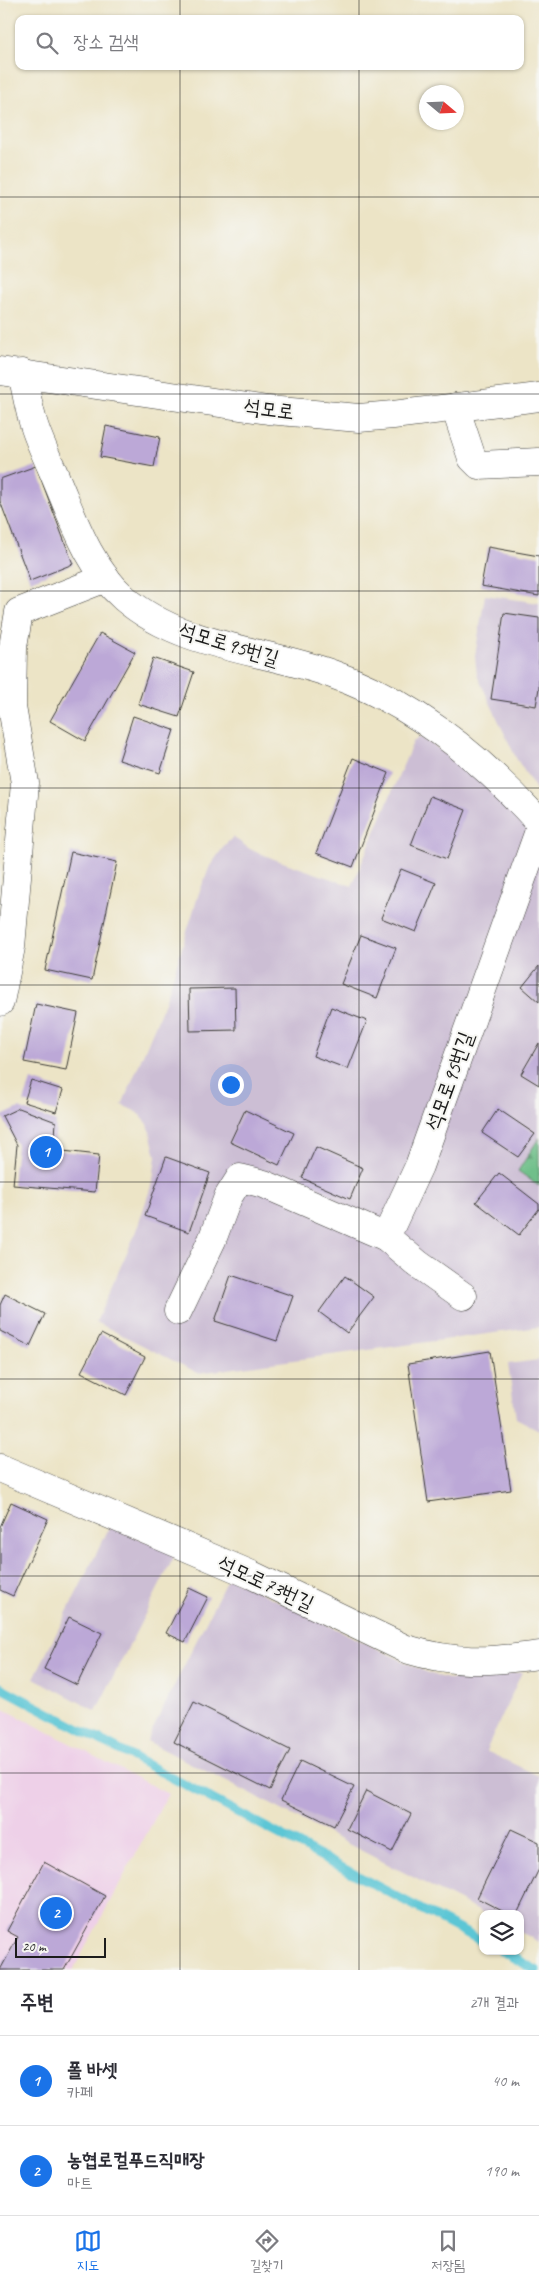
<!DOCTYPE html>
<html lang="ko">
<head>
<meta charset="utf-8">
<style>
	:root { --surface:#fff; --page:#f2f2f3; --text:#2b2b33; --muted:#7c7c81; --line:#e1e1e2; --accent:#1a73e8 }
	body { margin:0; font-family:Caveat,"Poor Story",sans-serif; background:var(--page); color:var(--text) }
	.controls { position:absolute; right:15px; bottom:15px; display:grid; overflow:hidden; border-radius:10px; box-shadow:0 1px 4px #0004 }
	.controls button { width:45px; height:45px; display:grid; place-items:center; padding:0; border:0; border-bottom:1px solid var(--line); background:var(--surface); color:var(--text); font:25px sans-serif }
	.compass { position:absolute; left:419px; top:85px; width:45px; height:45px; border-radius:50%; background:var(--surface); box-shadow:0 1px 4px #0004; rotate:109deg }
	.scale { position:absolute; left:15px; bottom:12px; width:91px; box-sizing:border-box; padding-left:5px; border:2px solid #1c1c1c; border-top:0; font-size:14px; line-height:18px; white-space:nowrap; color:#1c1c1c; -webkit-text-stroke:4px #f6f6f2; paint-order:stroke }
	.you { position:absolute; left:230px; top:1084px; width:18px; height:18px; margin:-12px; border:4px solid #fff; border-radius:50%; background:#1a73e8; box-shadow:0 0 0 8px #1a73e833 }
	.badge { display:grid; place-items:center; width:32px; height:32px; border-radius:50%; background:var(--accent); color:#fff; font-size:16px; font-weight:700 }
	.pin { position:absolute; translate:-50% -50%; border:2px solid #fff; box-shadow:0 1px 5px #0006 }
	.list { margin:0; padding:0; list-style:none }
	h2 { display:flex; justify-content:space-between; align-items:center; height:65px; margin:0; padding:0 20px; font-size:21px }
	h2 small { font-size:16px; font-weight:400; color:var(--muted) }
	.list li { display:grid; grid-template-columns:32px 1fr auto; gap:15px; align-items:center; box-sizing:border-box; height:90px; padding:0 20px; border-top:1px solid var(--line) }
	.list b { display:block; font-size:19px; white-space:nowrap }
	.list p { margin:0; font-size:16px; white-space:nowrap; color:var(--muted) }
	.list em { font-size:16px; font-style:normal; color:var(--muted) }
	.icon { flex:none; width:28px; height:28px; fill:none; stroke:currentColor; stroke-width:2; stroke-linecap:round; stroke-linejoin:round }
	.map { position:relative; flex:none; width:539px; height:1970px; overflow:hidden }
	.search { position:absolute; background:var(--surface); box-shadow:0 1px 4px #0004; left:15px; right:15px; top:15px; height:55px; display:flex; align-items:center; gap:12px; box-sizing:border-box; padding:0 18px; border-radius:10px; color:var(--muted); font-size:19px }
	.sheet { height:245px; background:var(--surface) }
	nav { display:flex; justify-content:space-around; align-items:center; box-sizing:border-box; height:70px; border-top:1px solid var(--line); background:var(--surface); font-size:14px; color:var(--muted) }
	nav a { display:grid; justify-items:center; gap:2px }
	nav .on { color:var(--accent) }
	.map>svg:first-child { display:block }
	.built { fill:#eed0e8 }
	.industrial { fill:#ccbed4 }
	.forest { fill:url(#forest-firs); stroke:#466e53 }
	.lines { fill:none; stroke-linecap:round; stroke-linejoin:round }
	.stream { stroke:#5bc6d5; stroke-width:9 }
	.building { fill:#bca8d7 }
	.minor-casing { stroke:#3b3a36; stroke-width:29 }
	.minor { stroke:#fff; stroke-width:28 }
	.grid { fill:none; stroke:#1c1c1c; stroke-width:1; stroke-opacity:0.55 }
	.labels { text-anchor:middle; stroke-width:4; stroke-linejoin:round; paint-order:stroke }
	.street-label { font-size:21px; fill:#1c1c1c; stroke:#f6f6f2 }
</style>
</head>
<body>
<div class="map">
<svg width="539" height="1970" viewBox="0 0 539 1970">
	<defs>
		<pattern id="forest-firs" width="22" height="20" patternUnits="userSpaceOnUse" patternTransform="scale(1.25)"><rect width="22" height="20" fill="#70bf8a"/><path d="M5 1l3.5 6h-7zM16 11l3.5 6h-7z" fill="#5b9a70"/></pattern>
	</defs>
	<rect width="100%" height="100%" fill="#f6f6f2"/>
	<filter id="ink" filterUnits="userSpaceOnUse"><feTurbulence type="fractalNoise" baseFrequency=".02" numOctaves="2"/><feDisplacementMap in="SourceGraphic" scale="10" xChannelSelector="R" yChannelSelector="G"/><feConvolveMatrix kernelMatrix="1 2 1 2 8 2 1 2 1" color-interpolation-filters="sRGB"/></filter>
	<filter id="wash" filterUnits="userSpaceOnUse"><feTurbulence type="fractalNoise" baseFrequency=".0096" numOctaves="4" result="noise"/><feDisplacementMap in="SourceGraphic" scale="20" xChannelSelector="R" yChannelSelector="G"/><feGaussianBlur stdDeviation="1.12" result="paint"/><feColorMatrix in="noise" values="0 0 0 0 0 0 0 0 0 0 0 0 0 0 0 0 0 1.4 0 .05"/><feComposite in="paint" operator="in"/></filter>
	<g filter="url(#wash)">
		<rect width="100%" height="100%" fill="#ece4c6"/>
		<polygon class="built" points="0,1707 168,1794 73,1970 0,1970"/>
		<g class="industrial">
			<polygon points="485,595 539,603 539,794 516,758 477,675 475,656"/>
			<polygon points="420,736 463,765 539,834 539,1138 518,1171 539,1186 539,1327 198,1373 96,1322 136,1232 153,1180 156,1156 148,1124 137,1112 122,1105 165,1002 199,893 210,866 225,845 233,837 250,849 274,859 352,886 413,742"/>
			<polygon points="539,1360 539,1430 516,1418 508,1364"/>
			<polygon points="110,1526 176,1553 96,1711 34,1678"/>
			<polygon points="228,1577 428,1673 448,1679 522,1672 486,1751 539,1776 539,1942 520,1932 520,1914 485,1914 147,1741"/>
		</g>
		<polygon class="forest" points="539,1138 539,1186 518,1171"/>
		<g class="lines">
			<g class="stream">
				<polyline points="0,1687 483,1942"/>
				<polyline points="501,1951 536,1970"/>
			</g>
		</g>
		<g id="blocks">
			<g class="building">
				<polygon points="106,426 160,437 154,467 100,457"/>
				<polygon points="36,466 73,564 30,581 0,501 0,479"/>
				<polygon points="488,547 539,556 539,596 481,586"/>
				<polygon points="504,613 539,618 539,688 536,706 491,699"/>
				<polygon points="100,633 135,652 85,741 50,721"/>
				<polygon points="153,658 194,672 179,717 138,704"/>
				<polygon points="133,716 174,730 160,773 119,760"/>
				<polygon points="353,758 389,773 353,867 316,853"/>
				<polygon points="430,796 466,810 447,859 411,845"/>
				<polygon points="71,852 117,862 92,980 45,970"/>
				<polygon points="401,869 436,883 416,932 381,918"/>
				<polygon points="361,935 396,948 377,998 341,984"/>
				<polygon points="539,966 539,1002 522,987"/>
				<polygon points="235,988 236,1030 190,1031 189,989"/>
				<polygon points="36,1004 78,1013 66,1070 24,1062"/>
				<polygon points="331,1007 367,1021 348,1069 313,1056"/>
				<polygon points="539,1043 539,1085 521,1074"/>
				<polygon points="31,1080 63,1090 56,1112 24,1102"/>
				<polygon points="19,1108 56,1122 54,1150 99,1155 95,1192 13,1185 17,1145 2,1116"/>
				<polygon points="498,1109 535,1134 518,1157 482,1133"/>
				<polygon points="245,1110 294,1133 279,1165 230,1142"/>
				<polygon points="316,1147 363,1168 350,1199 302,1178"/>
				<polygon points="166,1157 210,1173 189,1232 145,1216"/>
				<polygon points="499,1173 539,1204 539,1209 519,1235 476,1202"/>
				<polygon points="231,1275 293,1296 277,1341 215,1321"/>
				<polygon points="345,1276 374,1297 347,1333 319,1312"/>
				<polygon points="5,1294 45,1314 30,1346 0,1331 0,1305"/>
				<polygon points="101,1334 145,1357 126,1395 81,1372"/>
				<polygon points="490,1351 511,1490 428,1502 408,1364"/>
				<polygon points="11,1502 48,1519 13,1596 0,1590 0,1527"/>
				<polygon points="189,1588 208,1597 185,1642 166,1633"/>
				<polygon points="69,1617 102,1633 77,1685 44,1669"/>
				<polygon points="194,1702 290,1750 270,1790 174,1742"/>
				<polygon points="300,1761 354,1787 334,1826 281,1800"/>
				<polygon points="366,1791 411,1814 392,1852 347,1829"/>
				<polygon points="511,1829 539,1842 539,1869 517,1914 508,1914 477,1898"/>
				<polygon points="44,1862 105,1896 64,1970 0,1970 18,1937 7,1931"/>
			</g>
		</g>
	</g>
	<g filter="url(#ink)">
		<use href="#blocks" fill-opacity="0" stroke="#3b3a36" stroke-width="1"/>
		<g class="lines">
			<defs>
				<g id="minor">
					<polyline points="0,371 268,410 359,418 393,415 539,397"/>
					<path d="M22 373C26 391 29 411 35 428 41 446 50 463 57 481 74 521 90 568 124 598 182 648 263 649 332 674 413 702 482 759 539 822"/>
					<polyline points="455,407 472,458 479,465 539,462"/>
					<polyline points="0,1002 11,947 25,783 12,707 13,647 19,612 106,578"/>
					<polyline points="463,1296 418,1264 386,1237 419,1166 539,831"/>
					<polyline points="178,1311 212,1240 228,1197 240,1178 264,1184 386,1237"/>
					<path d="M0 1468 252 1575 406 1649C456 1664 488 1662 539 1655"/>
				</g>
			</defs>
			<use href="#minor" class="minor-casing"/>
			<use href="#minor" class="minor"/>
		</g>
	</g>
	<path class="grid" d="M180 0V19M359 0V19M180 66V1970M359 66V1970M0 197H539M0 394H539M0 591H539M0 788H539M0 985H539M0 1182H539M0 1379H539M0 1576H539M0 1773H539"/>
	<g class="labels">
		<g class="street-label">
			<text transform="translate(269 409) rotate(7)" y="7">석모로</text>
			<text transform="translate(229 644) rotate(17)" y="7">석모로95번길</text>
			<text transform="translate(449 1081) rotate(-70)" y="7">석모로95번길</text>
			<text transform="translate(266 1583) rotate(25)" y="7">석모로73번길</text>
		</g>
	</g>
</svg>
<div class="controls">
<button><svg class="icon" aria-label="layers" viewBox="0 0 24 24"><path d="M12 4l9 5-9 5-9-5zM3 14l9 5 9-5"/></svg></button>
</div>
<svg class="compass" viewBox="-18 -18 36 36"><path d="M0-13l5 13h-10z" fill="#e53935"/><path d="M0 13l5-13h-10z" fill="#7c7c81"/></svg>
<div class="scale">20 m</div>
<div class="you"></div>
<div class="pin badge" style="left:46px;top:1152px">1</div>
<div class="pin badge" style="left:56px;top:1913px">2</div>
<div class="search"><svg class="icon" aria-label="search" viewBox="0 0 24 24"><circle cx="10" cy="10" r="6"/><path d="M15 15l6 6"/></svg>장소 검색</div>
</div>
<section class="sheet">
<h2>주변<small>2개 결과</small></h2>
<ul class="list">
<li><span class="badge">1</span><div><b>폴 바셋</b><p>카페</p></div><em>40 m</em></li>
<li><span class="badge">2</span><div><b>농협로컬푸드직매장</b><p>마트</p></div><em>190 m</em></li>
</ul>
</section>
<nav>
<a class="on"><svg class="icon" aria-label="map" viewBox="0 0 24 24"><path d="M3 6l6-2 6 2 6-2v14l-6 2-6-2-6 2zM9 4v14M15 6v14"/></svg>지도</a>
<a><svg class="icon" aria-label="directions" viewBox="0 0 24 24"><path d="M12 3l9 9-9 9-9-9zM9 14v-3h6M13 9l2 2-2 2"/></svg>길찾기</a>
<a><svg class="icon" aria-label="saved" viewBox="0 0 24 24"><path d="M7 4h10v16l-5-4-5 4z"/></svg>저장됨</a>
</nav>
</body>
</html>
